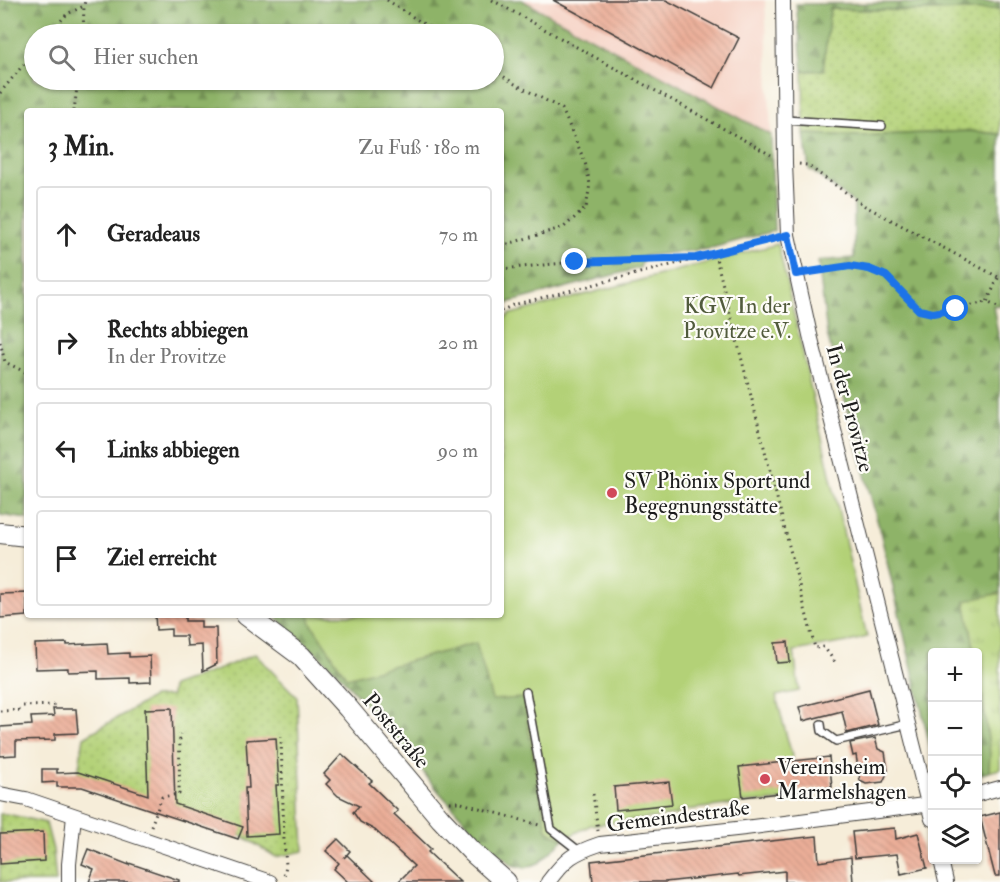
<!DOCTYPE html>
<html lang="de">
<head>
<meta charset="utf-8">
<style>
	:root { --surface:#fff; --page:#f2f2f2; --text:#222; --muted:#767676; --line:#e0e0e0 }
	body { margin:0; font-family:"IM FELL Double Pica",serif; background:var(--page); color:var(--text) }
	.controls { position:absolute; right:18px; bottom:18px; display:grid; overflow:hidden; border-radius:6px; box-shadow:0 2px 4px #0004 }
	.controls button { width:54px; height:54px; display:grid; place-items:center; padding:0; border:0; border-bottom:2px solid var(--line); background:var(--surface); color:var(--text); font:30px sans-serif }
	.stop { position:absolute; width:18px; height:18px; margin:-14px; border:4px solid #1a73e8; border-radius:50%; background:#fff }
	.stop.end { background:#1a73e8; border-color:#fff; box-shadow:0 2px 6px #0008 }
	.list { margin:0; padding:0; list-style:none }
	h2 { display:flex; justify-content:space-between; align-items:center; height:78px; margin:0; padding:0 24px; font-size:26px }
	h2 small { font-size:20px; font-weight:400; color:var(--muted) }
	.list li { display:grid; grid-template-columns:39px 1fr auto; gap:18px; align-items:center; box-sizing:border-box; height:96px; margin:0 12px 12px; padding:0 12px; border:2px solid var(--line); border-radius:6px }
	.list b { display:block; font-size:22px; white-space:nowrap }
	.list p { margin:0; font-size:20px; white-space:nowrap; color:var(--muted) }
	.list em { font-size:20px; font-style:normal; color:var(--muted) }
	.icon { flex:none; width:33px; height:33px; fill:none; stroke:currentColor; stroke-width:2; stroke-linecap:round; stroke-linejoin:round }
	.map { position:relative; flex:none; width:1000px; height:882px; overflow:hidden }
	.search { position:absolute; background:var(--surface); box-shadow:0 2px 4px #0004; left:24px; top:24px; width:480px; height:66px; display:flex; align-items:center; gap:15px; box-sizing:border-box; padding:0 21px; border-radius:33px; color:var(--muted); font-size:22px }
	.panel { position:absolute; background:var(--surface); box-shadow:0 2px 4px #0004; left:24px; top:108px; width:480px; height:510px; border-radius:6px }
	.map>svg:first-child { display:block }
	.built { fill:#f6d2c4 }
	.grass { fill:url(#grass-dots); stroke:#68764a; stroke-width:1.5 }
	.forest { fill:url(#forest-firs); stroke:#556842; stroke-width:1.5; fill-rule:evenodd }
	.park { fill:url(#park-tufts); stroke:#68764a; stroke-width:1.5 }
	.garden { fill:#b3d177; stroke:#68764a; stroke-width:1.5 }
	.building { fill:url(#building-back-hatch) }
	.lines { fill:none; stroke-linecap:round; stroke-linejoin:round }
	.lane-casing { stroke:#3d3b38; stroke-width:10 }
	.street-casing { stroke:#3d3b38; stroke-width:16 }
	.secondary-casing { stroke:#3d3b38; stroke-width:22 }
	.path { stroke:#3d3b38; stroke-width:3; stroke-dasharray:1.5 4.5; stroke-linecap:butt }
	.lane { stroke:#fff; stroke-width:7 }
	.street { stroke:#fff; stroke-width:14 }
	.secondary { stroke:#fff; stroke-width:20 }
	.route { stroke:#1a73e8; stroke-width:8 }
	.poi-dot { fill:#d1495b; stroke:#fdfcf7; stroke-width:2 }
	.labels { text-anchor:middle; stroke-width:4.5; stroke-linejoin:round; paint-order:stroke }
	.park-label { font-size:22px; fill:#515b3c; stroke:#fdfcf7 }
	.street-label { font-size:22px; fill:#1c1c1c; stroke:#fdfcf7 }
	.poi-label { font-size:22px; fill:#1c1c1c; stroke:#fdfcf7; text-anchor:start }
</style>
</head>
<body>
<div class="map">
<svg width="1000" height="882" viewBox="0 0 1000 882">
	<defs>
		<pattern id="grass-dots" width="8" height="8" patternUnits="userSpaceOnUse" patternTransform="scale(1.5)"><rect width="8" height="8" fill="#b3d177"/><path d="M2 2h.1M6 6h.1" fill="none" stroke="#99b366" stroke-width="1.8" stroke-linecap="round"/></pattern>
		<pattern id="forest-firs" width="22" height="20" patternUnits="userSpaceOnUse" patternTransform="scale(1.5)"><rect width="22" height="20" fill="#8eb368"/><path d="M5 1l3.5 6h-7zM16 11l3.5 6h-7z" fill="#739155"/></pattern>
		<pattern id="park-tufts" width="24" height="20" patternUnits="userSpaceOnUse" patternTransform="scale(1.5)"><rect width="24" height="20" fill="#b3d177"/><path d="M3 7l-1-3M5 7V3M7 7l1-3M15 17l-1-3M17 17v-4M19 17l1-3" fill="none" stroke="#99b366"/></pattern>
		<pattern id="building-back-hatch" width="6" height="6" patternUnits="userSpaceOnUse" patternTransform="scale(1.5)"><rect width="6" height="6" fill="#ebae98"/><path d="M-1 5l2 2M0 0l6 6M5-1l2 2" fill="none" stroke="#c99582"/></pattern>
	</defs>
	<rect width="100%" height="100%" fill="#fdfcf7"/>
	<filter id="ink" filterUnits="userSpaceOnUse"><feTurbulence type="fractalNoise" baseFrequency=".0167" numOctaves="2"/><feDisplacementMap in="SourceGraphic" scale="12" xChannelSelector="R" yChannelSelector="G"/><feConvolveMatrix kernelMatrix="1 2 1 2 8 2 1 2 1" color-interpolation-filters="sRGB"/></filter>
	<filter id="wash" filterUnits="userSpaceOnUse"><feTurbulence type="fractalNoise" baseFrequency=".008" numOctaves="4" result="noise"/><feDisplacementMap in="SourceGraphic" scale="24" xChannelSelector="R" yChannelSelector="G"/><feGaussianBlur stdDeviation="1.35" result="paint"/><feColorMatrix in="noise" values="0 0 0 0 0 0 0 0 0 0 0 0 0 0 0 0 0 1.4 0 .05"/><feComposite in="paint" operator="in"/></filter>
	<g filter="url(#wash)">
		<rect width="100%" height="100%" fill="#f6edd9"/>
		<polygon class="built" points="522,0 765,0 771,135 708,101"/>
		<g class="grass">
			<polygon points="829,9 922,11 1000,9 1000,134 969,131 859,136 804,134 803,71 823,70"/>
			<polygon points="255,654 297,697 304,851 276,857 244,837 77,778 84,737 153,697 171,696 172,686 220,669"/>
			<polygon points="0,814 7,814 46,823 53,850 56,882 0,882"/>
		</g>
		<g class="forest">
			<path d="M0 0H522L771 135 774 231 708 249 644 256 640 268 511 302 501 307V111H27V519L0 515ZM494 34V80H34V34Z"/>
			<polygon points="1000,2 1000,9 922,11 830,9 823,70 803,71 796,4"/>
			<polygon points="969,131 1000,134 1000,307 993,305 1000,346 1000,593 966,602 975,652 932,652 932,755 880,531 827,334 818,261 854,258 854,203 809,169 804,134 859,136"/>
			<polygon points="274,615 309,615 311,623 347,678 476,643 492,699 523,697 547,830 564,839 539,863 525,868 512,865 479,836 439,792 392,734 336,671"/>
			<polygon points="978,665 990,753 989,772 978,775"/>
		</g>
		<polygon class="park" points="1000,593 1000,769 989,772 990,753 978,665 978,652 975,652 965,601"/>
		<polygon class="garden" points="778,244 867,637 853,641 794,651 799,691 776,696 792,756 798,800 743,803 678,811 678,815 591,825 564,839 547,830 523,698 492,700 476,643 347,678 311,623 309,615 501,615 501,322 511,314"/>
		<g id="blocks">
			<g class="building">
				<polygon points="553,0 666,0 739,38 714,88"/>
				<polygon points="27,593 27,616 0,618 0,594"/>
				<polygon points="155,615 185,615 185,621 201,621 201,628 216,628 217,664 203,671 202,645 187,646 186,636 171,636 171,629 156,630"/>
				<polygon points="788,642 790,662 777,663 775,643"/>
				<polygon points="67,643 67,645 107,643 108,654 129,653 129,657 150,656 151,682 130,683 130,678 98,679 98,671 68,672 68,668 36,669 35,644"/>
				<polygon points="869,689 878,725 847,733 842,711 803,721 799,707"/>
				<polygon points="172,708 175,804 243,827 238,839 82,787 57,787 57,782 42,783 42,769 57,769 57,773 78,772 148,795 145,709"/>
				<polygon points="53,709 76,709 78,733 55,734 55,740 16,741 16,755 0,756 0,727 32,725 31,717 54,716"/>
				<polygon points="276,738 279,785 276,785 279,834 247,836 245,788 249,788 246,740"/>
				<polygon points="875,738 878,749 885,752 888,771 883,782 866,784 860,781 856,755 853,756 850,743"/>
				<polygon points="342,754 372,781 369,783 398,811 394,814 431,849 428,852 460,882 398,882 414,866 375,830 360,822 353,812 359,806 338,796 326,784 330,780 324,774"/>
				<polygon points="829,757 832,787 743,797 739,767"/>
				<polygon points="669,782 672,804 616,810 614,787"/>
				<polygon points="1000,812 1000,876 995,876 980,817"/>
				<polygon points="895,828 896,839 918,833 927,868 901,874 897,854 855,858 852,832"/>
				<polygon points="43,832 44,861 0,864 0,834"/>
				<polygon points="817,836 819,862 851,857 853,882 785,882 785,871 739,876 738,874 665,882 593,882 591,861"/>
				<polygon points="338,839 350,851 344,858 347,855 375,882 348,882 334,869 339,863 326,851"/>
				<polygon points="88,849 129,865 129,863 179,880 179,882 89,882 94,869 82,864"/>
			</g>
		</g>
	</g>
	<g filter="url(#ink)">
		<use href="#blocks" fill-opacity="0" stroke="#3d3b38" stroke-width="1.5"/>
		<g class="lines">
			<defs>
				<g id="lane">
					<polyline points="785,120 882,126"/>
					<polyline points="526,692 551,829 579,851"/>
					<polyline points="821,724 822,731 836,741 908,724"/>
				</g>
				<g id="street">
					<polyline points="783,0 785,163 788,235 810,335 932,819"/>
					<polyline points="0,794 26,799 270,882"/>
					<polyline points="978,794 1000,788"/>
					<polyline points="941,860 946,882"/>
					<polyline points="69,882 69,864 74,816"/>
					<path d="M548 882C566 858 573 853 600 844L745 828 932 804"/>
				</g>
				<g id="secondary">
					<polyline points="0,533 27,536"/>
					<polyline points="246,615 301,656 348,708 441,819 472,852 506,882"/>
				</g>
			</defs>
			<use href="#lane" class="lane-casing"/>
			<use href="#street" class="street-casing"/>
			<use href="#secondary" class="secondary-casing"/>
			<g class="path">
				<polyline points="387,0 439,34"/>
				<polyline points="492,0 771,155"/>
				<polyline points="49,34 67,14 84,6 85,0"/>
				<polyline points="83,34 84,6"/>
				<polyline points="494,70 515,84 562,109 585,162 590,184 586,208 564,227 501,246"/>
				<polyline points="0,93 34,52"/>
				<polyline points="74,111 78,80"/>
				<polyline points="799,164 807,165 865,206 1000,278"/>
				<polyline points="715,254 815,648 824,647 835,662"/>
				<polyline points="501,269 575,262 689,259"/>
				<polyline points="809,273 850,266 869,269 886,276 919,310 933,313 987,302"/>
				<polyline points="998,278 987,302 1000,308"/>
				<polyline points="501,311 513,305 774,239"/>
				<polyline points="0,342 5,362 27,373"/>
				<polyline points="23,706 59,705"/>
				<polyline points="0,711 23,710"/>
				<polyline points="281,736 284,841 286,865 284,877"/>
				<polyline points="593,794 598,831"/>
				<polyline points="450,802 458,802 539,825"/>
				<polyline points="151,826 162,797 179,794 180,734"/>
			</g>
			<use href="#lane" class="lane"/>
			<use href="#street" class="street"/>
			<use href="#secondary" class="secondary"/>
		</g>
	</g>
	<g class="lines" filter="url(#ink)">
		<polyline class="route" points="575,262 696,258 788,235 796,274 850,266 869,269 886,276 919,310 933,313 956,309"/>
	</g>
	<g class="poi-dot">
		<circle cx="612" cy="493" r="6"/>
		<circle cx="765" cy="779" r="6"/>
	</g>
	<g class="labels">
		<g class="park-label">
			<text x="737" y="313">KGV In der<tspan x="737" dy="25">Provitze e.V.</tspan></text>
		</g>
		<g class="street-label">
			<text transform="translate(851 408) rotate(75)" y="8">In der Provitze</text>
			<text transform="translate(397 730) rotate(50)" y="8">Poststraße</text>
			<text transform="translate(678 815) rotate(-7)" y="8">Gemeindestraße</text>
		</g>
		<g class="poi-label">
			<text x="624" y="488">SV Phönix Sport und<tspan x="624" dy="25">Begegnungsstätte</tspan></text>
			<text x="777" y="774">Vereinsheim<tspan x="777" dy="25">Marmelshagen</tspan></text>
		</g>
	</g>
</svg>
<div class="controls">
<button>+</button>
<button>−</button>
<button><svg class="icon" aria-label="locate" viewBox="0 0 24 24"><circle cx="12" cy="12" r="6"/><path d="M12 2v4M12 18v4M2 12h4M18 12h4"/></svg></button>
<button><svg class="icon" aria-label="layers" viewBox="0 0 24 24"><path d="M12 4l9 5-9 5-9-5zM3 14l9 5 9-5"/></svg></button>
</div>
<div class="stop" style="left:956px;top:309px"></div>
<div class="stop end" style="left:575px;top:262px"></div>
<div class="search"><svg class="icon" aria-label="search" viewBox="0 0 24 24"><circle cx="10" cy="10" r="6"/><path d="M15 15l6 6"/></svg>Hier suchen</div>
<section class="panel">
<h2>3 Min.<small>Zu Fuß · 180 m</small></h2>
<ul class="list">
<li><svg class="icon" aria-label="ahead" viewBox="0 0 24 24"><path d="M12 20V5M6 11l6-6 6 6"/></svg><div><b>Geradeaus</b></div><em>70 m</em></li>
<li><svg class="icon" aria-label="right" viewBox="0 0 24 24"><path d="M7 20v-9h11M14 6l5 5-5 5"/></svg><div><b>Rechts abbiegen</b><p>In der Provitze</p></div><em>20 m</em></li>
<li><svg class="icon" aria-label="left" viewBox="0 0 24 24"><path d="M17 20v-9H6M10 6l-5 5 5 5"/></svg><div><b>Links abbiegen</b></div><em>90 m</em></li>
<li><svg class="icon" aria-label="arrive" viewBox="0 0 24 24"><path d="M6 21V4h12l-3 4 3 4H6"/></svg><div><b>Ziel erreicht</b></div></li>
</ul>
</section>
</div>
</body>
</html>
